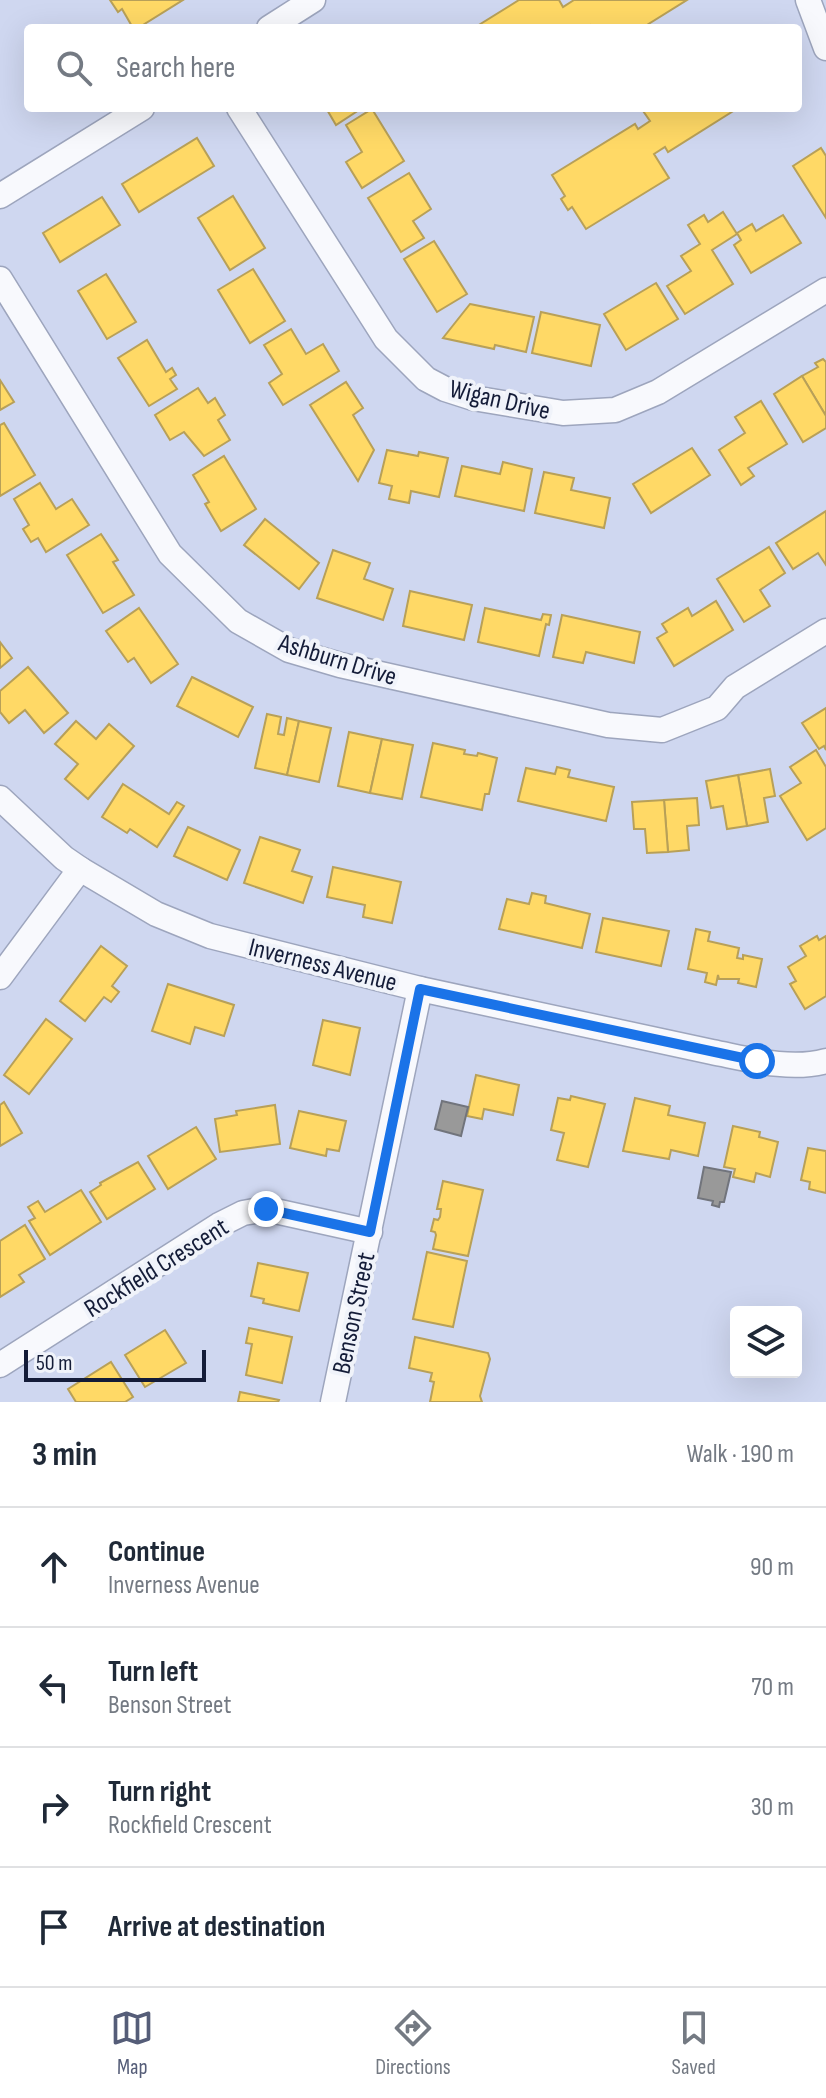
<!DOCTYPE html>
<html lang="en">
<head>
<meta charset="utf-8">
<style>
	:root { --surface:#fff; --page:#f2f2f3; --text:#1f2937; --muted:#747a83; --line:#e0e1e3; --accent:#555d78 }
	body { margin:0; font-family:"Sofia Sans Condensed",sans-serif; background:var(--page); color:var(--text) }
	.controls { position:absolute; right:24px; bottom:24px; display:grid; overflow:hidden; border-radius:8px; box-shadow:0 8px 32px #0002 }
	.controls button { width:72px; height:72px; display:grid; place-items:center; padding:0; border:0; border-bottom:2px solid var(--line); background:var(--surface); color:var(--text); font:40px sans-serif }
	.scale { position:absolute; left:24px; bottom:20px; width:182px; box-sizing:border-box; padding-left:8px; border:4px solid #141c38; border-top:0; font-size:22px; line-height:28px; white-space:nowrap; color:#141c38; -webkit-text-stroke:6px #f0f3fa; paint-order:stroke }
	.stop { position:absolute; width:24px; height:24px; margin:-18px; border:6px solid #1a73e8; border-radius:50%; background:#fff }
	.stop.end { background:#1a73e8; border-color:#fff; box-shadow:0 2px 8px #0008 }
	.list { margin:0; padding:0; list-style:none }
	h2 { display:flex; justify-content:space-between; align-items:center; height:104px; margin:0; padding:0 32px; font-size:34px }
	h2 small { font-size:26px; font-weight:400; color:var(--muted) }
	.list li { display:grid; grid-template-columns:52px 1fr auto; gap:24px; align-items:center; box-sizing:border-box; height:120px; padding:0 32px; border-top:2px solid var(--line) }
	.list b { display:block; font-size:30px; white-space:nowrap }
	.list p { margin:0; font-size:26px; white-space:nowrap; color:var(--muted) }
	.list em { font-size:26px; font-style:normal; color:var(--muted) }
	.icon { flex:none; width:44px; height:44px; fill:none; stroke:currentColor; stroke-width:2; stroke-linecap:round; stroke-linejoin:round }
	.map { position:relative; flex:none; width:826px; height:1402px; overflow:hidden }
	.search { position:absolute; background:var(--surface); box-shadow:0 8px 32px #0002; left:24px; right:24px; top:24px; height:88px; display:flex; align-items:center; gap:20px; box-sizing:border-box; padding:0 28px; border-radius:8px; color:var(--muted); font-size:30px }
	.sheet { height:584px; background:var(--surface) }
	nav { display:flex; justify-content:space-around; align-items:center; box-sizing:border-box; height:112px; border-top:2px solid var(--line); background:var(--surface); font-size:22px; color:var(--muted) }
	nav a { display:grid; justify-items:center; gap:4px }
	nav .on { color:var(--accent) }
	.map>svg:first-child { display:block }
	.homes { fill:#ffd966; stroke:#b8a058; stroke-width:2 }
	.industry { fill:#999; stroke:#71747c; stroke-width:2 }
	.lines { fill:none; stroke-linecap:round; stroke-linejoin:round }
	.minor-casing { stroke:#9da5bd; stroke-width:27 }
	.minor { stroke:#f8f9fd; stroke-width:24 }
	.route { stroke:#1a73e8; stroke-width:10 }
	.labels { text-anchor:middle; stroke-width:8; stroke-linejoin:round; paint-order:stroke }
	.street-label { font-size:26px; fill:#141c38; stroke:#f0f3fa }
</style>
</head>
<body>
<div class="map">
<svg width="826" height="1402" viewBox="0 0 826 1402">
	<rect width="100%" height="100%" fill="#cfd7f0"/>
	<g class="homes">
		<polygon points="110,0 183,0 138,28 133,28 122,9 118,12"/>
		<polygon points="519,0 559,0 563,7 574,0 687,0 642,28 592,28 590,25 585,28 474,28"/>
		<polygon points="326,108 362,108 336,125"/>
		<polygon points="641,108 738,108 668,152 665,147 654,154 669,178 586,229 572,207 568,210 561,199 565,196 552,175 635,124 638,129 650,121"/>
		<polygon points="372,109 404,161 362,188 346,162 362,152 346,125"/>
		<polygon points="197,138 214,166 139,212 122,184"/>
		<polygon points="821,148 826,156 826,218 793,166"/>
		<polygon points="409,173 431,209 413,221 424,238 401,252 368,198"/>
		<polygon points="233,196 265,248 230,270 198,218"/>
		<polygon points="102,197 120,225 60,262 43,233"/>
		<polygon points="723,212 737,234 712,250 733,284 685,314 667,286 691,271 681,256 700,244 688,225 704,215 708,222"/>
		<polygon points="783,215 801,243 751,273 734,245 741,240 737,233 752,224 756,231"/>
		<polygon points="434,241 467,294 437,312 404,259"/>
		<polygon points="253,269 285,321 250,343 218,290"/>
		<polygon points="106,274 136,322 107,339 78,291"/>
		<polygon points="656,283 678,319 626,350 604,314"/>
		<polygon points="470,304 534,317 526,352 495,345 494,349 443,338"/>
		<polygon points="541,312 600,325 591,366 532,353"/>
		<polygon points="291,329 306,354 323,344 339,371 283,405 269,383 282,374 264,345"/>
		<polygon points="147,340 166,372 172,368 176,375 170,379 177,389 149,406 118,358"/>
		<polygon points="823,359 826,362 826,416 802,376 818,367 815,363"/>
		<polygon points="802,376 826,416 826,428 803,442 774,394"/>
		<polygon points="0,380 14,402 0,410"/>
		<polygon points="346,382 363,408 353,415 374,450 358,481 310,405"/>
		<polygon points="198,388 208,403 215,398 225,415 218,420 230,440 204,456 184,432 170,440 155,415"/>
		<polygon points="761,401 787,444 748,468 754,476 741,485 719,450 745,433 735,417"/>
		<polygon points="4,423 35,475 0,496 0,425"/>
		<polygon points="692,448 710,475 651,513 633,484"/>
		<polygon points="387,450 418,456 419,452 448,458 439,497 411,491 409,503 389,499 392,486 379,483"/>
		<polygon points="224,456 256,509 221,531 205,504 209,502 193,475"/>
		<polygon points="503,462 532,469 524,511 455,496 462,466 500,474"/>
		<polygon points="544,472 574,478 571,490 610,498 604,528 535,513"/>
		<polygon points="40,483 56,509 72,499 89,525 46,552 38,538 31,542 23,529 29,525 14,499"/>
		<polygon points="826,511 826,565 818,553 793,569 776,543"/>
		<polygon points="265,519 319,563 299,589 244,545"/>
		<polygon points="101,534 118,560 113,562 134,595 103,613 67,555"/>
		<polygon points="769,547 785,573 760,590 770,606 744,622 717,579"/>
		<polygon points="333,550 370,563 364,579 393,589 383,620 317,598"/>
		<polygon points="410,591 472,605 464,640 403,626"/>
		<polygon points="716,601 733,630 674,666 657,638 667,632 662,624 688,608 692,616"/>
		<polygon points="139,608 178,664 151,683 134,658 128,662 106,631"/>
		<polygon points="485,608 541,620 543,614 551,615 549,625 546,624 539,656 478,642"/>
		<polygon points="562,615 640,632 634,663 586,652 583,663 553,657"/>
		<polygon points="0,642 12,658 0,668"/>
		<polygon points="28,667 68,713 44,733 25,710 9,723 0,712 0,691"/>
		<polygon points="192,677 253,707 238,737 177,706"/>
		<polygon points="826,708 826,750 824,746 819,749 802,723"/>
		<polygon points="267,714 281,717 278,734 284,735 287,718 299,721 287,775 255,768"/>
		<polygon points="76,721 96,739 109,724 134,746 88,799 65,779 78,764 55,744"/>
		<polygon points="299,721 331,728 319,782 287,775"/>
		<polygon points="349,732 382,739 370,793 338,786"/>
		<polygon points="382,739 413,745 402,799 370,793"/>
		<polygon points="433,743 465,750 464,754 477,756 478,753 497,758 489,794 485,794 482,810 421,797"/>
		<polygon points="816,750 826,767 826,828 807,840 780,796 801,783 790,767"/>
		<polygon points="557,767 570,770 568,777 614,787 606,821 518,801 526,768 555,774"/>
		<polygon points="770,769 775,796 764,798 768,822 747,826 738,775"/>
		<polygon points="738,775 747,826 727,829 723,806 711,808 706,781"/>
		<polygon points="123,784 169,814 177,802 184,806 157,847 130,829 127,833 102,817"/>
		<polygon points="697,798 699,825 687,826 689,850 668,852 664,800"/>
		<polygon points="664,800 668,852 647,853 645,829 634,829 632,802"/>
		<polygon points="188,827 240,850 227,880 174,856"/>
		<polygon points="260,837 300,850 292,871 312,877 303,903 244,883"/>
		<polygon points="333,867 401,882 392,923 363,917 365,905 327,897"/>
		<polygon points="532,893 546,896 545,903 590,914 582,948 499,929 507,899 529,904"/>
		<polygon points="603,918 669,931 661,966 596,952"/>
		<polygon points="696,929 710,932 708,941 739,948 737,958 743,959 743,955 762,959 756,987 738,983 739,979 719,979 718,975 716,985 705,982 707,973 688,969"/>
		<polygon points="817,936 819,940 826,936 826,996 805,1009 790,984 796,981 788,967 806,956 800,946"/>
		<polygon points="101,946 127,966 112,986 119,992 111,1002 104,997 85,1021 60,1001"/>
		<polygon points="168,984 234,1005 224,1036 195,1027 190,1044 152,1031"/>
		<polygon points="46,1019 72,1039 29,1094 4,1075"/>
		<polygon points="323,1020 360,1028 350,1075 313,1065"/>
		<polygon points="476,1075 519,1085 513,1115 484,1109 482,1119 467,1116"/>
		<polygon points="571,1096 605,1104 588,1167 557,1160 564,1133 551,1130 558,1098 570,1100"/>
		<polygon points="635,1098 670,1106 668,1115 705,1123 698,1156 671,1150 669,1159 623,1151"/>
		<polygon points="4,1102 22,1133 0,1146 0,1105"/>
		<polygon points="275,1105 280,1144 220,1152 215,1119 237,1115 236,1111"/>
		<polygon points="299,1111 346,1121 339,1151 327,1149 326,1156 290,1148"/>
		<polygon points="733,1126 760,1132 759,1137 778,1142 770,1177 756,1173 754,1182 733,1177 735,1169 724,1167"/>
		<polygon points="196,1127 216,1159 168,1189 148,1156"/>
		<polygon points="808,1148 826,1151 826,1193 809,1189 810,1182 801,1180"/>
		<polygon points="138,1162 155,1189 107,1219 90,1192 101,1185 100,1183"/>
		<polygon points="443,1181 483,1190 468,1256 433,1249 436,1235 435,1232 431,1231 434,1219 438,1220 440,1217 441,1209 437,1209"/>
		<polygon points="81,1190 101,1222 50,1255 29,1221 35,1218 28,1207 38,1201 45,1212"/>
		<polygon points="25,1225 45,1259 19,1275 24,1282 0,1297 0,1241"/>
		<polygon points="427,1252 467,1261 453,1327 413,1319"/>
		<polygon points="258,1263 308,1273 299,1311 263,1303 264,1299 251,1296"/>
		<polygon points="249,1328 292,1337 282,1383 246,1375 252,1344 246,1343"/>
		<polygon points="165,1330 186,1363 145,1387 125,1355"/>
		<polygon points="415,1337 488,1353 490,1359 480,1396 482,1402 430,1402 434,1382 430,1381 432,1373 409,1368"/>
		<polygon points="111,1362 133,1397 125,1402 76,1402 68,1389"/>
		<polygon points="240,1392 279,1400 278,1402 238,1402"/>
	</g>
	<g class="industry">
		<polygon points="442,1101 468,1107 461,1136 435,1129"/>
		<polygon points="704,1167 731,1172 724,1202 720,1202 719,1207 712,1205 713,1201 698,1198"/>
	</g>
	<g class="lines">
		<defs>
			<g id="minor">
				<polyline points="808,0 826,48"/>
				<polyline points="269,28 313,0"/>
				<polyline points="239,108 386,339 426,379 445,389 473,398 563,413 615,410 658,392 826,290"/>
				<polyline points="0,196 142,108"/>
				<polyline points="0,279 170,554 238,621 289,650 340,665 608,725 662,730 717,708 735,687 826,631"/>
				<path d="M0 798 64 858 80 869 156 914 210 936 420 989 712 1052C748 1059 790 1071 826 1061"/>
				<polyline points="0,977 80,869"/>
				<polyline points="0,1365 219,1225 243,1213 266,1209 370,1232"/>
				<polyline points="333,1402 420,989"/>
			</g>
		</defs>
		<use href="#minor" class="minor-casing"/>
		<use href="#minor" class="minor"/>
	</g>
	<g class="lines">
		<polyline class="route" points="266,1209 370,1232 420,989 757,1061"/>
	</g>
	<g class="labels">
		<g class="street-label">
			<text transform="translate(500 399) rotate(13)" y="9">Wigan Drive</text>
			<text transform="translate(338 659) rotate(17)" y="9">Ashburn Drive</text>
			<text transform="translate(323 964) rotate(14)" y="9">Inverness Avenue</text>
			<text transform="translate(156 1267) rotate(-32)" y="9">Rockfield Crescent</text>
			<text transform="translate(353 1313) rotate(-78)" y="9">Benson Street</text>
		</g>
	</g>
</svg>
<div class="controls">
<button><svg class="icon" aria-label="layers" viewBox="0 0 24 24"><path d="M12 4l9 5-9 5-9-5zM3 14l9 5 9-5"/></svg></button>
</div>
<div class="scale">50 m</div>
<div class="stop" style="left:757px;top:1061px"></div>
<div class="stop end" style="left:266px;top:1209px"></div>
<div class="search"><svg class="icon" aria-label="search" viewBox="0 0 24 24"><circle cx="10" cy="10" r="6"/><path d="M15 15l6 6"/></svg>Search here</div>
</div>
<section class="sheet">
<h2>3 min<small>Walk · 190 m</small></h2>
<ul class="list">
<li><svg class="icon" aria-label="ahead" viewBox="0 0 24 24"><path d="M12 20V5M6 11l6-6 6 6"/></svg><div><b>Continue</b><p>Inverness Avenue</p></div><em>90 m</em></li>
<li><svg class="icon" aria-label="left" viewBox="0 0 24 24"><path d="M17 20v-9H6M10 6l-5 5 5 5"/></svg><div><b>Turn left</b><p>Benson Street</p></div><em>70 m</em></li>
<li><svg class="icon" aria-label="right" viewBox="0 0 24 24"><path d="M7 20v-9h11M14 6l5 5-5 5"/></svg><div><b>Turn right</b><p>Rockfield Crescent</p></div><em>30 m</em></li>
<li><svg class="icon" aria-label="arrive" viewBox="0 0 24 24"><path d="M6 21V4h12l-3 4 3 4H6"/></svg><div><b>Arrive at destination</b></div></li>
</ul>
</section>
<nav>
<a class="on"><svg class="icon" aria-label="map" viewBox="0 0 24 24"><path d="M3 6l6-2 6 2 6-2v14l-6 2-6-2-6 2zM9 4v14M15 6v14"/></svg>Map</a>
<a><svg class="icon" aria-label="directions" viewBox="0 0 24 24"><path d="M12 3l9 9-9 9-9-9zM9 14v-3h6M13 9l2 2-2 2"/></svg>Directions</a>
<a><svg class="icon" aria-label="saved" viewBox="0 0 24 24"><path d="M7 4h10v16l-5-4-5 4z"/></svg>Saved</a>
</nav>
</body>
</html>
